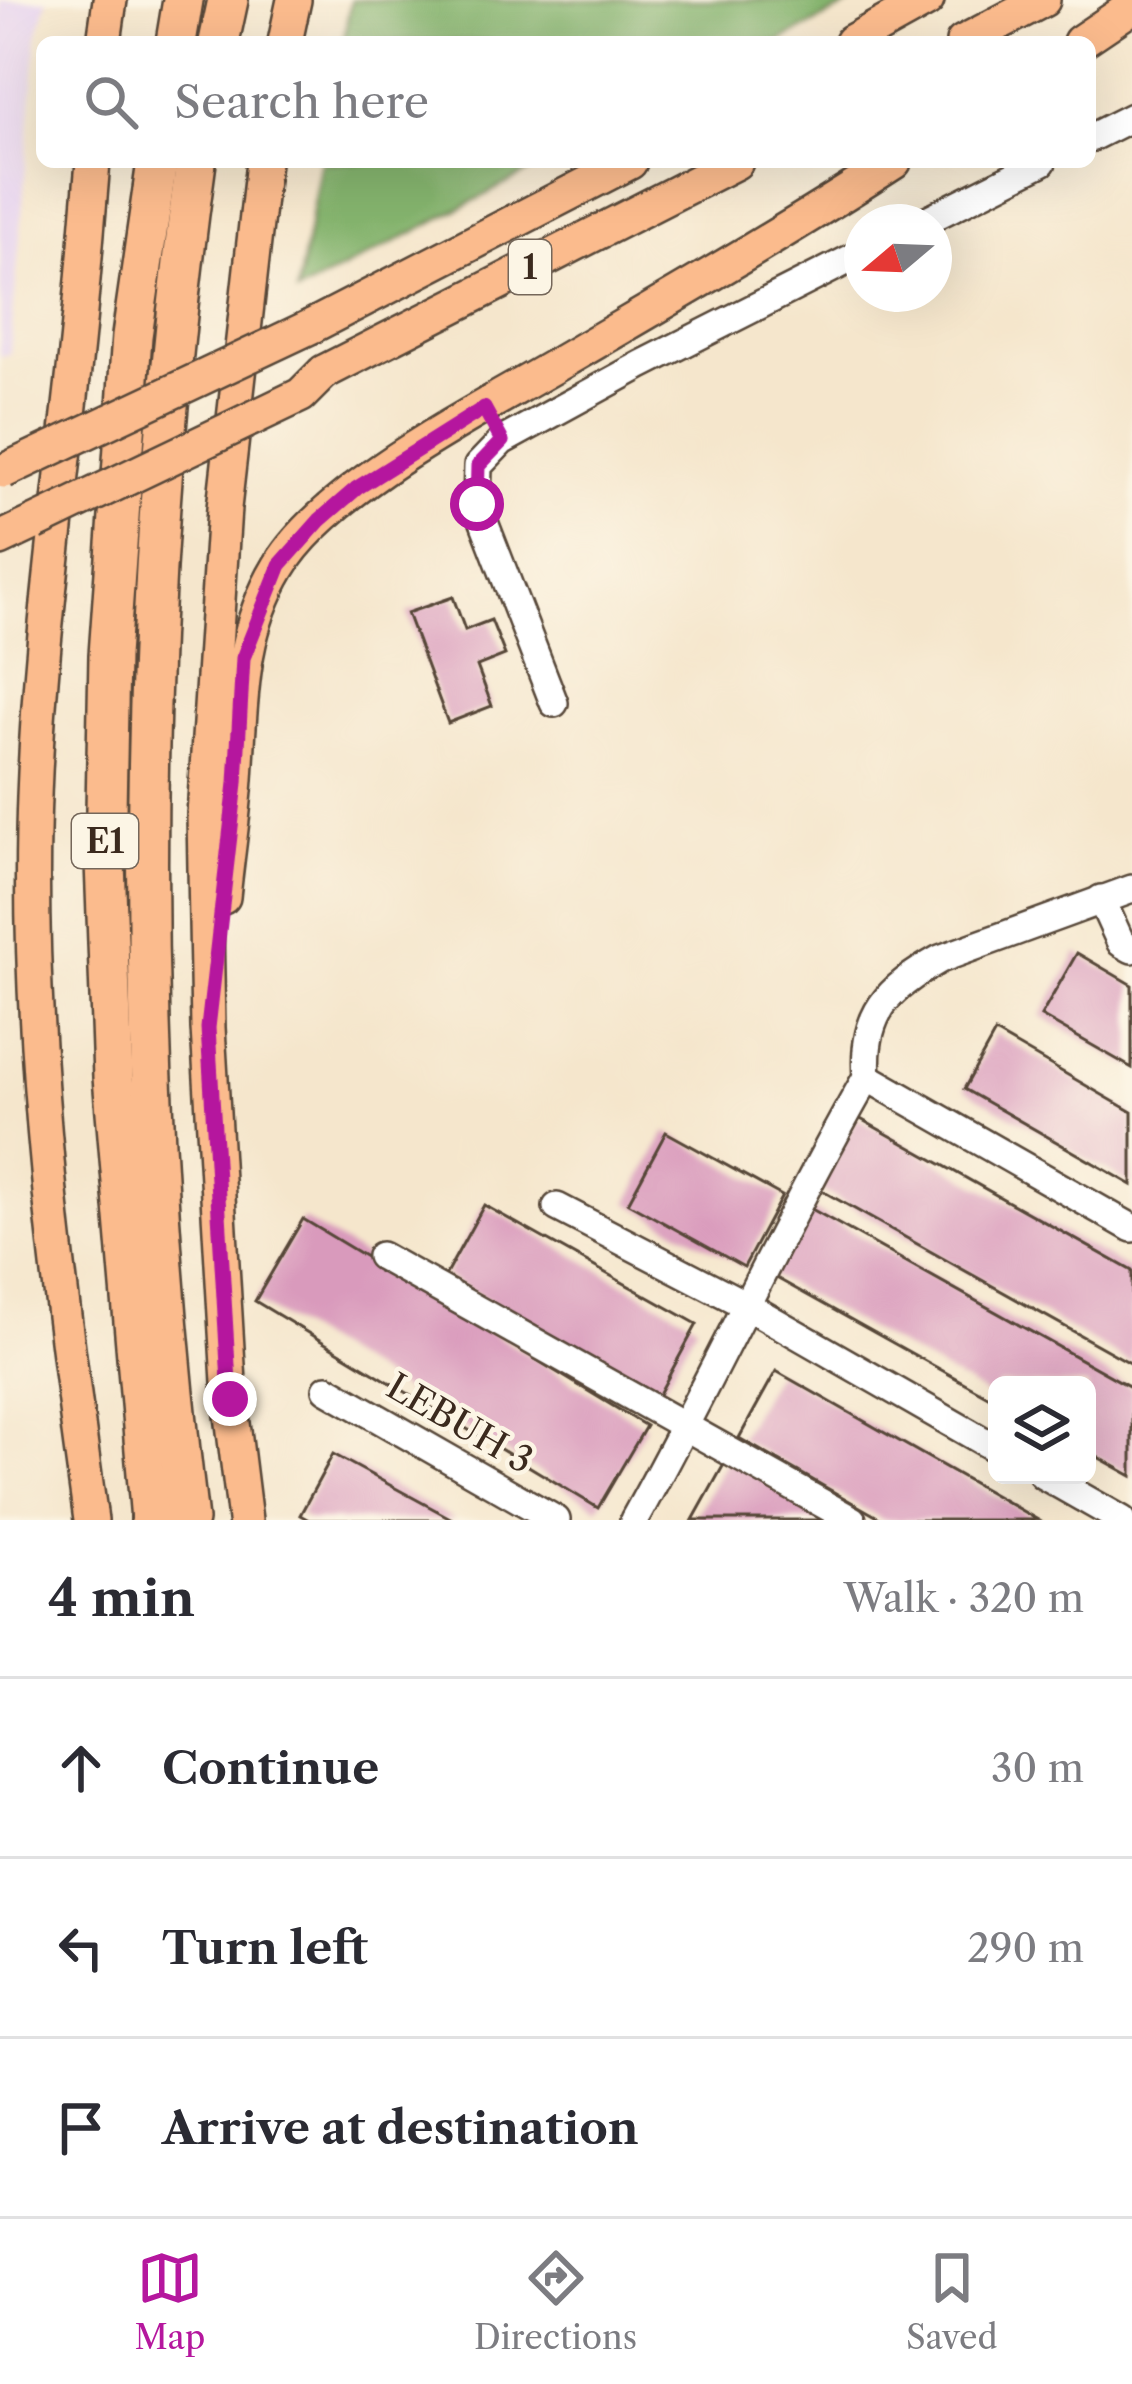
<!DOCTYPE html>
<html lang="en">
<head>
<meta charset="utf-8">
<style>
	:root { --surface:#fff; --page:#f2f2f3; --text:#2b2b33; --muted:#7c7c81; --line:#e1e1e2; --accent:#b5179e }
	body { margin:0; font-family:"Libre Caslon Text",serif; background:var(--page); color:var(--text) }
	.controls { position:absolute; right:36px; bottom:36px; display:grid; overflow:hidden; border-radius:18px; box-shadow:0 12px 48px #0002 }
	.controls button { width:108px; height:108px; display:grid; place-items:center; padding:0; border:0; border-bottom:3px solid var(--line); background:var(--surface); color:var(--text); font:60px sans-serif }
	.compass { position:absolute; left:844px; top:204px; width:108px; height:108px; border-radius:50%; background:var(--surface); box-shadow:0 12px 48px #0002; rotate:251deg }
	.stop { position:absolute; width:36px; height:36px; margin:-27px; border:9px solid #b5179e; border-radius:50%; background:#fff }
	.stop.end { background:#b5179e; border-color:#fff; box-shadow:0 3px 12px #0008 }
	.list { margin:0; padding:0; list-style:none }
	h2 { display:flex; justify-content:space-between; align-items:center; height:156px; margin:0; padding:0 48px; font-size:51px }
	h2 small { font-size:39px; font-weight:400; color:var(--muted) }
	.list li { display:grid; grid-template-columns:78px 1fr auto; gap:36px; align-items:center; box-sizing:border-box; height:180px; padding:0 48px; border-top:3px solid var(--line) }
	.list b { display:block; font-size:45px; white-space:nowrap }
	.list em { font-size:39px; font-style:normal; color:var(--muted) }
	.icon { flex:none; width:66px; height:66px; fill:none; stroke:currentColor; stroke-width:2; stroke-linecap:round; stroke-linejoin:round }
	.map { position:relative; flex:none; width:1132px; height:1520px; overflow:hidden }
	.search { position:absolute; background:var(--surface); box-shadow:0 12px 48px #0002; left:36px; right:36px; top:36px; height:132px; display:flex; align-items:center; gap:30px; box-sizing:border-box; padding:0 42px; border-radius:18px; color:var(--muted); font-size:45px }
	.sheet { height:696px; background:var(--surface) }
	nav { display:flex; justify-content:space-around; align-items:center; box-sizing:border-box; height:168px; border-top:3px solid var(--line); background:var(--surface); font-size:33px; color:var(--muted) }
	nav a { display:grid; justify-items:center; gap:6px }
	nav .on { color:var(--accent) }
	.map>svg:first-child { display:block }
	.built { fill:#e6d3f0 }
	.forest { fill:#84b36d; stroke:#606e46; stroke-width:3 }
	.building { fill:#d99abc }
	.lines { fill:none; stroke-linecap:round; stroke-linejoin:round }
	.minor-casing { stroke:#574638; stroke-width:32 }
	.major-casing { stroke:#574638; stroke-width:38 }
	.highway-casing { stroke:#574638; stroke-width:44 }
	.minor { stroke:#fff; stroke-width:27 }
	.major { stroke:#fbbb8d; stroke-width:33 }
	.highway { stroke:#fbbb8d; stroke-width:39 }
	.major-bridge-casing { stroke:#574638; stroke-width:38; stroke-linecap:butt }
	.major-bridge { stroke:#fbbb8d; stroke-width:33 }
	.route { stroke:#b5179e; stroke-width:15 }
	.labels { text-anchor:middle; stroke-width:9; stroke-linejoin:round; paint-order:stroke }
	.shield { fill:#fcf5e5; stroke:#75675a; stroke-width:3 }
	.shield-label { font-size:33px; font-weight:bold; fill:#3b2a1e }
	.street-label { font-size:36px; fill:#3b2a1e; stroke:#fcf5e5 }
</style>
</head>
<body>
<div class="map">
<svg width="1132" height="1520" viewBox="0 0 1132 1520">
	<rect width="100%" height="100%" fill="#fcf5e5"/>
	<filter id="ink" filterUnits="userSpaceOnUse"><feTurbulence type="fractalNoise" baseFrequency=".00833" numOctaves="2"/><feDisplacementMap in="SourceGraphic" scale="24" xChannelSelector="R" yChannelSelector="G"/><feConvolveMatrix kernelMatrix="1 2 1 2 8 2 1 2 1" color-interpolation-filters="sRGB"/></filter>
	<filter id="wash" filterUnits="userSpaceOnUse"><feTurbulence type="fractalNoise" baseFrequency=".004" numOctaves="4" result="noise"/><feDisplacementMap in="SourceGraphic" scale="48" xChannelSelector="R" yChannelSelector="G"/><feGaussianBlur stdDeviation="2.7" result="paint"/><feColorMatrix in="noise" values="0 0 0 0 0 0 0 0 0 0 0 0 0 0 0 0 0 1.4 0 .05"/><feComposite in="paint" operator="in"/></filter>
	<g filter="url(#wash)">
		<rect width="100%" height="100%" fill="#f5e6cc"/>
		<polygon class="built" points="0,0 47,0 37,36 10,354 0,357"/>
		<g class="forest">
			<polygon points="351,0 859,0 778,42 343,42"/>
			<polygon points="321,162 548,162 297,293"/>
		</g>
		<g id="blocks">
			<g class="building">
				<polygon points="453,597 465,630 491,620 505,655 477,666 492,706 448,723 407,613"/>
				<polygon points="1077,953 1132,985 1132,1068 1041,1016"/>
				<polygon points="995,1033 1132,1112 1132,1185 964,1089"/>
				<polygon points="857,1117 1132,1271 1132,1364 817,1188"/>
				<polygon points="666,1132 782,1196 744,1267 628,1203"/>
				<polygon points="484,1205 697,1324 658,1396 445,1276"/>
				<polygon points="808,1207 1132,1388 1132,1476 1087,1451 1087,1385 997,1385 997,1401 771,1275"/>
				<polygon points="303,1219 646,1426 598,1508 255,1301"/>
				<polygon points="776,1371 1038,1520 883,1520 739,1438"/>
				<polygon points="333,1454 454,1520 309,1520 300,1515"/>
				<polygon points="727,1459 834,1520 693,1520"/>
			</g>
		</g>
	</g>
	<g filter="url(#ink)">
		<use href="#blocks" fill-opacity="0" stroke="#574638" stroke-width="3"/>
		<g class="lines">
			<defs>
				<g id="minor">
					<polyline points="1090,138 1132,117"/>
					<polyline points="923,222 1042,162"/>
					<polyline points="554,703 477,504 478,466 502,441 641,365 862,253"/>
					<polyline points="1101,899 1121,943 1132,949"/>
					<path d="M867 1077C862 1014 887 989 940 959L1132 889"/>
					<polyline points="867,1077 1132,1228"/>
					<polyline points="557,1207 744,1304 997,1449"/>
					<polyline points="381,1256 852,1520"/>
					<polyline points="327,1389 556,1520"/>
					<polyline points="1043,1475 1122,1520"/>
					<path d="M634 1520C715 1374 784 1222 867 1077"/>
				</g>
				<g id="major">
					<polyline points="104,42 110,0"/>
					<polyline points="285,42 294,0"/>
					<polyline points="851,42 927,0"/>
					<polyline points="963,42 1043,0"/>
					<polyline points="1080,42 1132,7"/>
					<polyline points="312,326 630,162"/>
					<polyline points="324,372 736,162"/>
					<polyline points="0,539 34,523"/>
					<path d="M223 897C227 858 233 819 236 779 241 705 238 635 279 567 326 487 484 408 565 360 676 295 786 232 894 162"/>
					<path d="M91 1520C60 1298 28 1056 33 832 36 677 57 524 74 370 82 301 87 231 93 162"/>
					<polyline points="245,1520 230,1399 208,1028 204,815 224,508 263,162"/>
				</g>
				<g id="highway">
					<polyline points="176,42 183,0"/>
					<polyline points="219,42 228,0"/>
					<polyline points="151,1520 113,1077 105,862 109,655 132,336 157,162"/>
					<path d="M188 1520C133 1069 133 612 196 162"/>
				</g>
			</defs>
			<use href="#minor" class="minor-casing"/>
			<use href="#major" class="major-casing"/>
			<use href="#highway" class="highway-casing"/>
			<use href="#minor" class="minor"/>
			<use href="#major" class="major"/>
			<use href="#highway" class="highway"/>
			<defs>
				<g id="major-bridge">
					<polyline points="4,471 312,326"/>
					<polyline points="34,523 301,395 324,372"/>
				</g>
			</defs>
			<use href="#major-bridge" class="major-bridge-casing"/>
			<use href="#major-bridge" class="major-bridge"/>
		</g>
	</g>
	<g class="lines" filter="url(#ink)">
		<polyline class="route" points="230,1399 208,1028 236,783 243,658 280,565 320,520 357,488 484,408 502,441 478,466 477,504"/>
	</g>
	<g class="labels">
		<g class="shield">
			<rect x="509" y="240" width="42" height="54" rx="9"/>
			<rect x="72" y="814" width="66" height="54" rx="9"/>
		</g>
		<g class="shield-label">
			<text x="530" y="279">1</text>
			<text x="105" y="853">E1</text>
		</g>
		<g class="street-label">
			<text transform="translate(460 1423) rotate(30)" y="13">LEBUH 3</text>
		</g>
	</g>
</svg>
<div class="controls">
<button><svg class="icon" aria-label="layers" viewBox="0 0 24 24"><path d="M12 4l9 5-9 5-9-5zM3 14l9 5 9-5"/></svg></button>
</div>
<svg class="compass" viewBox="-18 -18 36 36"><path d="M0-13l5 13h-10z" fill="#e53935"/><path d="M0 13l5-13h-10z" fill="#7c7c81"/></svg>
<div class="stop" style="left:477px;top:504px"></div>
<div class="stop end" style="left:230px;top:1399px"></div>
<div class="search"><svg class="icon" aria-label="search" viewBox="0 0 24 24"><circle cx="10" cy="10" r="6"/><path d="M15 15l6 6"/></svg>Search here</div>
</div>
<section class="sheet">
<h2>4 min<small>Walk · 320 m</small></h2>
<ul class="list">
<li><svg class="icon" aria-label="ahead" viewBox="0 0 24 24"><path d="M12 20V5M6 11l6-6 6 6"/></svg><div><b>Continue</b></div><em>30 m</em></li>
<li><svg class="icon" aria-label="left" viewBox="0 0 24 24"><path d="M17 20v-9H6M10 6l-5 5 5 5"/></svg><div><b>Turn left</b></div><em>290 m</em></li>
<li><svg class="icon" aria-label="arrive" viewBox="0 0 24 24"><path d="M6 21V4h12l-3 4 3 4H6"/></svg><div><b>Arrive at destination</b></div></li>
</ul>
</section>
<nav>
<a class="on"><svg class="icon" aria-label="map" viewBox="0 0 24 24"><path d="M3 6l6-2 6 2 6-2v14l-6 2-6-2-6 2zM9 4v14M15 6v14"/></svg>Map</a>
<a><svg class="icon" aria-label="directions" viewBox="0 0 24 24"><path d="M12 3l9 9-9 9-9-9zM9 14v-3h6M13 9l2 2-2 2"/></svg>Directions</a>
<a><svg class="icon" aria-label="saved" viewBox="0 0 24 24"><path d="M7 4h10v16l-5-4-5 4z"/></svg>Saved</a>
</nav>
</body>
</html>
